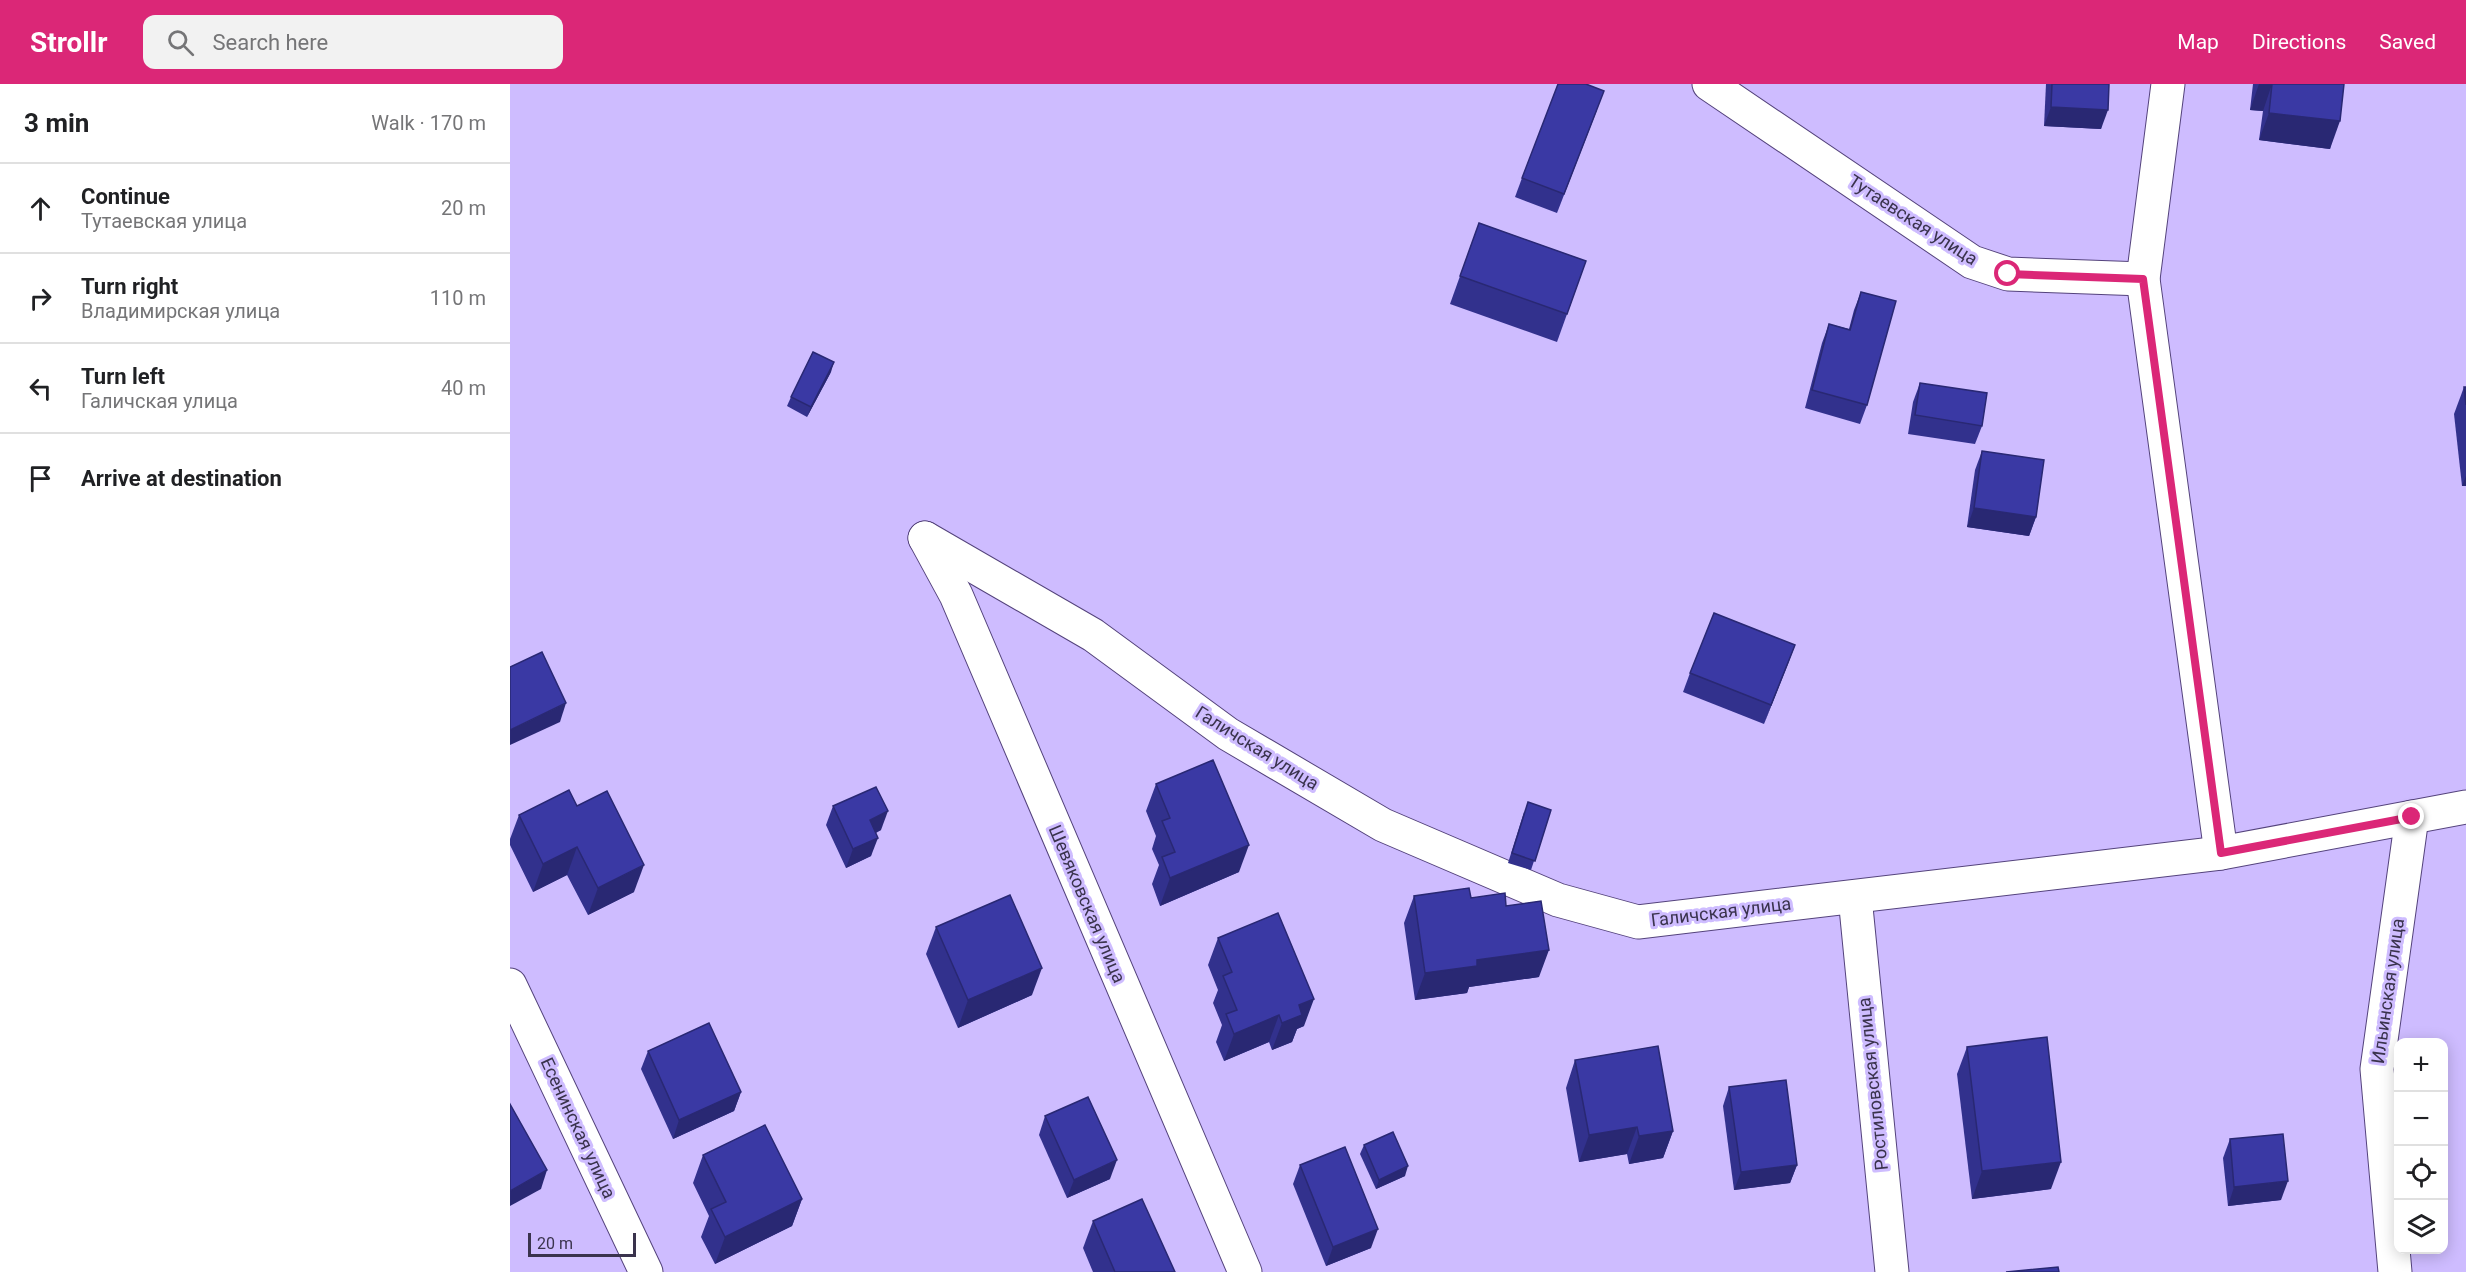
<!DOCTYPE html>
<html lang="en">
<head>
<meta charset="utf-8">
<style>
	:root { --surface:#fff; --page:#f2f2f2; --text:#202124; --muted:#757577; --line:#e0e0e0; --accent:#db2777 }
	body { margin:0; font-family:Roboto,sans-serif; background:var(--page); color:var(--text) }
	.controls { position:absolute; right:18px; bottom:18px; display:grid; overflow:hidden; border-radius:12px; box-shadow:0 3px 15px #0003 }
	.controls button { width:54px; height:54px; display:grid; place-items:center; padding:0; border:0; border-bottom:2px solid var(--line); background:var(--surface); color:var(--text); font:30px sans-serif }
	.scale { position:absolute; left:18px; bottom:15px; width:108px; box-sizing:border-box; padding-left:6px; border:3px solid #3a334d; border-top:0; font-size:16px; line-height:21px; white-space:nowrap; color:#3a334d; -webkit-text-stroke:4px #cebcff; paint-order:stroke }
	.stop { position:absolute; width:18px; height:18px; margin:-14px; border:4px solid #db2777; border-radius:50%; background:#fff }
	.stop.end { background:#db2777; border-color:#fff; box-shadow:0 2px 6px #0008 }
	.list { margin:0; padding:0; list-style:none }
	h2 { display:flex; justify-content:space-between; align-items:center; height:78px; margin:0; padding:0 24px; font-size:26px }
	h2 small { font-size:20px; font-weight:400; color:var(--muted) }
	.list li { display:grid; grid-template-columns:39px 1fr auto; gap:18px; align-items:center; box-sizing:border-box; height:90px; padding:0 24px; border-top:2px solid var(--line) }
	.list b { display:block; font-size:22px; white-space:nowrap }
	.list p { margin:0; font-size:20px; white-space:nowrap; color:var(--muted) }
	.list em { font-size:20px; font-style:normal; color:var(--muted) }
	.icon { flex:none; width:33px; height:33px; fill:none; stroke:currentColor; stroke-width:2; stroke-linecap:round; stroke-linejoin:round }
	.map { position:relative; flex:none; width:1956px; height:1188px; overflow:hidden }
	header { display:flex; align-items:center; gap:36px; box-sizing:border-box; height:84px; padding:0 30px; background:var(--accent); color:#fff }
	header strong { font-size:28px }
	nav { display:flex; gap:33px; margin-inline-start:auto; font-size:21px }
	.search { width:420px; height:54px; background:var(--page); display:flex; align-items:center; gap:15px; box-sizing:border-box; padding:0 21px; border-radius:12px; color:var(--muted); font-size:22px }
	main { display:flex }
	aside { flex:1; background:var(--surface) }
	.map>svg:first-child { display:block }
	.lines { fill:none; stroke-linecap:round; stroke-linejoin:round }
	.minor-casing { stroke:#54437c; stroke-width:35 }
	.minor { stroke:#fff; stroke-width:33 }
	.wall { fill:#32318d }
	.shaded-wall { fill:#292873 }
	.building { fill:#3a39a4; stroke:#292873; stroke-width:1.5 }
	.route { stroke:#db2777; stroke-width:8 }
	.labels { text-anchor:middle; stroke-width:6; stroke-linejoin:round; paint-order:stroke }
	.street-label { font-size:18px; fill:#3a334d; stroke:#cebcff }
</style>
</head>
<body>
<header>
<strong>Strollr</strong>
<div class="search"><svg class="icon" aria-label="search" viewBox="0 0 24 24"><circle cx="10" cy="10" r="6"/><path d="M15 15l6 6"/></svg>Search here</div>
<nav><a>Map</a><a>Directions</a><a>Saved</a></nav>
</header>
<main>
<aside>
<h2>3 min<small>Walk · 170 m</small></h2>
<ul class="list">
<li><svg class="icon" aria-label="ahead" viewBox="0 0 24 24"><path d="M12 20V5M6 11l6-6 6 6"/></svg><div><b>Continue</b><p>Тутаевская улица</p></div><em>20 m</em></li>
<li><svg class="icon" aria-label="right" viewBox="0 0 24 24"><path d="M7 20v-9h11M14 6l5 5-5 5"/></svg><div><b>Turn right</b><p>Владимирская улица</p></div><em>110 m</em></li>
<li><svg class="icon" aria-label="left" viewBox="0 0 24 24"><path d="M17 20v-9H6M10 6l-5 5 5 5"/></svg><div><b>Turn left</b><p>Галичская улица</p></div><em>40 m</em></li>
<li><svg class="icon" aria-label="arrive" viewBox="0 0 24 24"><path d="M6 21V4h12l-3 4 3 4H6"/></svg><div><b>Arrive at destination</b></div></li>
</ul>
</aside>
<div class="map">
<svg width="1956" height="1188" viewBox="0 0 1956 1188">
	<rect width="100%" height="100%" fill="#cebcff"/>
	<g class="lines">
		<defs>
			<g id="minor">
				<polyline points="1199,0 1462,178 1498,190 1633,195"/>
				<polyline points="1658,0 1633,195 1711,769"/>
				<polyline points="415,454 583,551 718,650 873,741 1048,816 1128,838 1711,769 1956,723"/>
				<polyline points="415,454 446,511 735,1188"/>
				<polyline points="1345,813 1382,1188"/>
				<polyline points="0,901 136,1188"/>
				<polyline points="1885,1188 1867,985 1902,733"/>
			</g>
		</defs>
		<use href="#minor" class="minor-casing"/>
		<use href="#minor" class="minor"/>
	</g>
	<g class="wall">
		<polygon points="1536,0 1599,0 1591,45 1534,42"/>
		<polygon points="1743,0 1834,0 1820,65 1749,56 1753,27 1740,26"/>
		<polygon points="1087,26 1047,129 1005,113 1012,94"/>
		<polygon points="969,139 1076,177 1047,258 940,220"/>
		<polygon points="1351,208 1357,321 1350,340 1295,324 1312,259 1319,240 1339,245 1344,226"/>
		<polygon points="321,288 297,333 277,322 281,313"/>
		<polygon points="1410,299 1472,342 1465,360 1398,350 1403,318"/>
		<polygon points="1954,303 1956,303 1956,402 1952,402 1944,330"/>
		<polygon points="1472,367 1526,433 1519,452 1457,443 1465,386"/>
		<polygon points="1285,561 1254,640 1173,608 1180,589"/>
		<polygon points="646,700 729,788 650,822 642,800 649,781 642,765 646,752 636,727"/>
		<polygon points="67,722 124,808 78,831 57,791 23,808 0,761 0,755 9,731"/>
		<polygon points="323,722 371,746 366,749 361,772 336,784 316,741"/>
		<polygon points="1041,726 1021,786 998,779 1014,728"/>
		<polygon points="904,812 961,814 996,822 1029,893 959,903 957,909 905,916 894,839"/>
		<polygon points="426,843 522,911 448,944 416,870"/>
		<polygon points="708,854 794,942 787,945 782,958 762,966 759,958 714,977 706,958 712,941 703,919 708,906 698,881"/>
		<polygon points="1457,963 1541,1105 1462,1115 1447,990"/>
		<polygon points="138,967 231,1008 224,1027 163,1055 131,985"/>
		<polygon points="1065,976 1163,1047 1153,1074 1119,1080 1117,1070 1069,1078 1056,1004"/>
		<polygon points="1219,1003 1287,1081 1280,1099 1224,1106 1213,1022"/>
		<polygon points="535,1032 600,1095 557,1114 529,1051"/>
		<polygon points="1720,1055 1771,1116 1718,1122 1713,1074"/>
		<polygon points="854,1061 895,1092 866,1105 850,1070"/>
		<polygon points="193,1071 292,1115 282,1142 205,1180 191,1153 199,1132 183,1099"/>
		<polygon points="790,1081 861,1164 816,1182 783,1100"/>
		<polygon points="583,1137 665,1188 583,1188 573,1164"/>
	</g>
	<g class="shaded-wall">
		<polygon points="1749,0 1762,0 1753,27 1740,26"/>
		<polygon points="1541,23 1598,26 1591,45 1534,42"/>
		<polygon points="1759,29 1830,37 1820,65 1749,56"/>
		<polygon points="324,278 321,288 297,333 301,323"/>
		<polygon points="1956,392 1956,402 1952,402"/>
		<polygon points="1464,424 1526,433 1519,452 1457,443"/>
		<polygon points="1285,561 1278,580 1254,640 1261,621"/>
		<polygon points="56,619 50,638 0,661 0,646"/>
		<polygon points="378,727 371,746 353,754 360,736"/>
		<polygon points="368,754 361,772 336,784 343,765"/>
		<polygon points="739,761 729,788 650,822 660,794"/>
		<polygon points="67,763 57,791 23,808 33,780"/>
		<polygon points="134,781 124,808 78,831 88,804"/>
		<polygon points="1039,866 1029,893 959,903 957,909 905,916 915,889 967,876"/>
		<polygon points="532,884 522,911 448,944 458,916"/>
		<polygon points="804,915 794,942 787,945 782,958 762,966 772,939 789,921"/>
		<polygon points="769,931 759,958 714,977 724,950"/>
		<polygon points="231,1008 224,1027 163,1055 169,1036"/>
		<polygon points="1127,1043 1117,1070 1069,1078 1079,1051"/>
		<polygon points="1163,1047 1153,1074 1119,1080 1129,1052"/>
		<polygon points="607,1076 600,1095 557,1114 564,1096"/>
		<polygon points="1551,1078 1541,1105 1462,1115 1472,1087"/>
		<polygon points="1287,1081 1280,1099 1224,1106 1231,1088"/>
		<polygon points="898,1082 895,1092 866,1105 869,1096"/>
		<polygon points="37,1086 31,1105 0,1122 0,1107"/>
		<polygon points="1778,1097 1771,1116 1718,1122 1724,1103"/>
		<polygon points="292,1115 282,1142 205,1180 215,1153"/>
		<polygon points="868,1145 861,1164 816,1182 823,1163"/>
	</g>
	<g class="building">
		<polygon points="1048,0 1076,0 1094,7 1054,110 1012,94"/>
		<polygon points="1542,0 1599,0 1598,26 1541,23"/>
		<polygon points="1762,0 1834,0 1830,37 1759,29"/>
		<polygon points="969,139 1076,177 1057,230 950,192"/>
		<polygon points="1351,208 1386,217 1357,321 1302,306 1319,240 1340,246"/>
		<polygon points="303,268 324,278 301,323 281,313"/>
		<polygon points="1410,299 1477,309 1472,342 1405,331"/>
		<polygon points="1954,303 1956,303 1956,321"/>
		<polygon points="1472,367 1534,376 1526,433 1464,424"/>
		<polygon points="1204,529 1285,561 1261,621 1180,589"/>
		<polygon points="32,568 56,619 0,646 0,583"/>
		<polygon points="703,676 739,761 660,794 652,773 665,768 652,737 660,734 646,700"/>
		<polygon points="366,703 378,727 360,736 368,754 343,765 323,722"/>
		<polygon points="59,706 67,722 97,707 134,781 88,804 67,763 33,780 9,731"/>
		<polygon points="1018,718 1041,726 1025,777 1002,769"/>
		<polygon points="959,804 961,814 995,809 996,822 1031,817 1039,866 967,876 967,882 915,889 904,812"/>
		<polygon points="500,811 532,884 458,916 426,843"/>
		<polygon points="768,829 804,915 789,921 792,931 772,939 769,931 724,950 716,930 727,926 713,892 722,888 708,854"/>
		<polygon points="199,939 231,1008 169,1036 138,967"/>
		<polygon points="1537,953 1551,1078 1472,1087 1457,963"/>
		<polygon points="1148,962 1163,1047 1129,1052 1127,1043 1079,1051 1065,976"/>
		<polygon points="1276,996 1287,1081 1231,1088 1219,1003"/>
		<polygon points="578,1013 607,1076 564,1096 535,1032"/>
		<polygon points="0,1020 37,1086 0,1107"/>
		<polygon points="255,1041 292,1115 215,1153 201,1125 216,1118 193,1071"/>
		<polygon points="883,1048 898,1082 869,1096 854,1061"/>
		<polygon points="1773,1050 1778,1097 1724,1103 1720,1055"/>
		<polygon points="835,1063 868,1145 823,1163 790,1081"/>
		<polygon points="632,1115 665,1188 605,1188 583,1137"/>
		<polygon points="1548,1183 1549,1188 1496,1188"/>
	</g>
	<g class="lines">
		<polyline class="route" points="1498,190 1633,195 1711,769 1902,733"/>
	</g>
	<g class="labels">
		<g class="street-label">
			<text transform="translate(1403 136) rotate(33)" y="6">Тутаевская улица</text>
			<text transform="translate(747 664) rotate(32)" y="6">Галичская улица</text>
			<text transform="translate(577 820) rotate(67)" y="6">Шевяковская улица</text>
			<text transform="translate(1211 828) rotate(-7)" y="6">Галичская улица</text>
			<text transform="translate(1878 907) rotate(-82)" y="6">Ильинская улица</text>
			<text transform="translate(1363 1000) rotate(-96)" y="6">Ростиловская улица</text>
			<text transform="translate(68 1044) rotate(65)" y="6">Есенинская улица</text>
		</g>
	</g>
</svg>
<div class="controls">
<button>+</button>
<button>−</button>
<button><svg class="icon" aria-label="locate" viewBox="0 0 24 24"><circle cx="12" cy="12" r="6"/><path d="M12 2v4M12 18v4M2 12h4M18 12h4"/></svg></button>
<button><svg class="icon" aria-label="layers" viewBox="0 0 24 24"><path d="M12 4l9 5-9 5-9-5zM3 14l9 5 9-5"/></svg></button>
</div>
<div class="scale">20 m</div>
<div class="stop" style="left:1498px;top:190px"></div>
<div class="stop end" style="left:1902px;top:733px"></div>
</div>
</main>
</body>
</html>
